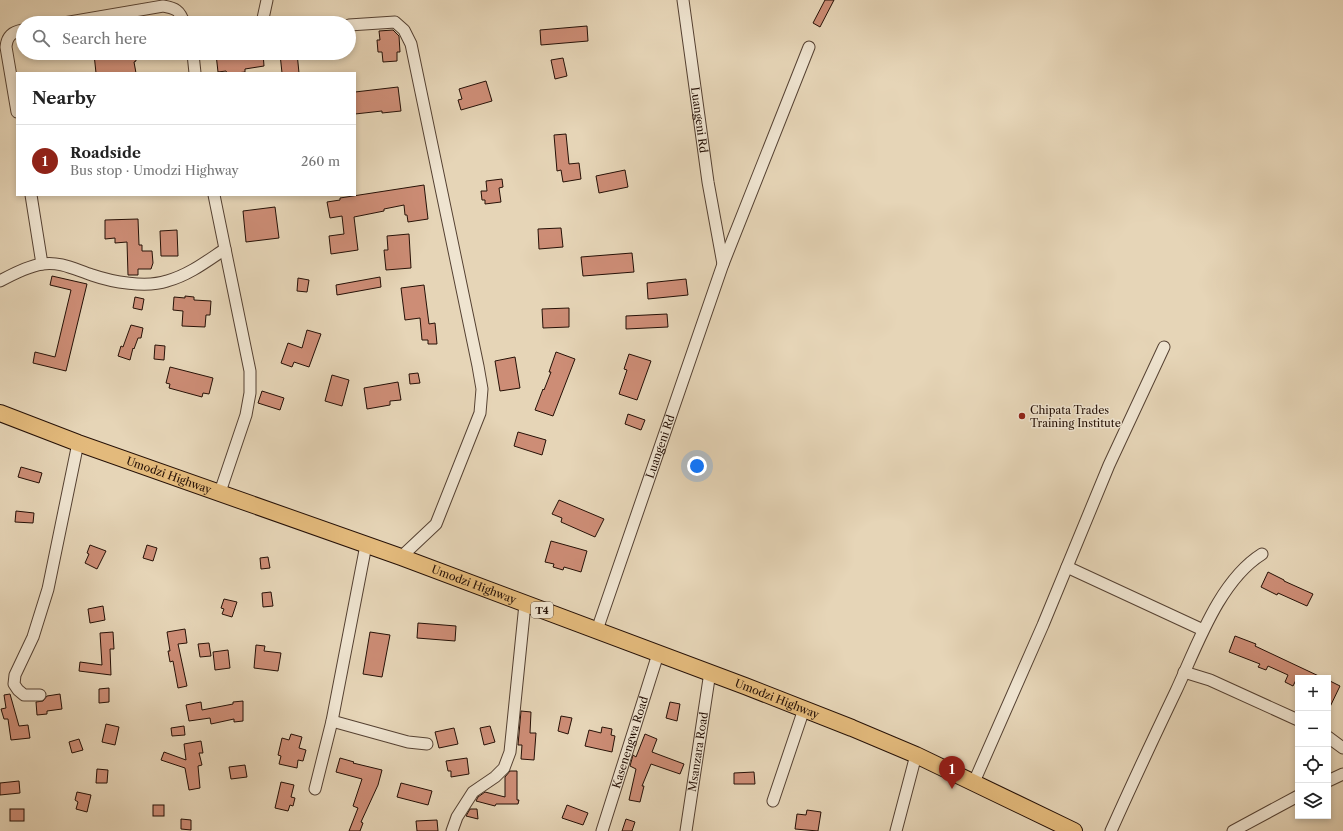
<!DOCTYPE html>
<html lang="en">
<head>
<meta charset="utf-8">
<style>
	:root { --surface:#fff; --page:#f6f6f6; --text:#222; --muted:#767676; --line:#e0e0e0; --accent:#8f2418 }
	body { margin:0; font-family:"Libre Caslon Text",serif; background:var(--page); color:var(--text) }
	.controls { position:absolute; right:12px; bottom:12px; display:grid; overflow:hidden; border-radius:0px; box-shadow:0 2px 6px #0003 }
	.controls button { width:36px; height:36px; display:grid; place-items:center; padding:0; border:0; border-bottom:1px solid var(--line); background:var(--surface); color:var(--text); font:20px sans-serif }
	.you { position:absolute; left:697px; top:466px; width:14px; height:14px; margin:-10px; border:3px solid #fff; border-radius:50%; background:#1a73e8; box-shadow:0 0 0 6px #1a73e833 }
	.badge { display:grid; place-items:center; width:26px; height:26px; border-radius:50%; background:var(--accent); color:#fff; font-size:13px; font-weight:700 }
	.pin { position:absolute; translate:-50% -33px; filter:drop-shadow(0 1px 2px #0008) }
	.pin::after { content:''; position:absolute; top:21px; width:14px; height:12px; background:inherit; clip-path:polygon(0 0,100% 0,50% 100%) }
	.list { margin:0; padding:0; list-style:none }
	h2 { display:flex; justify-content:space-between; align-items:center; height:52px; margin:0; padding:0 16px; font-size:17px }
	h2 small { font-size:13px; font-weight:400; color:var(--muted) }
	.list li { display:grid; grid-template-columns:26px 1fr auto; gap:12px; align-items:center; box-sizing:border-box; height:72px; padding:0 16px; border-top:1px solid var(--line) }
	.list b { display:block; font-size:15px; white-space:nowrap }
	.list p { margin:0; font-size:13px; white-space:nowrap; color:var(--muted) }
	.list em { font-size:13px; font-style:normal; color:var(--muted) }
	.icon { flex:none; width:22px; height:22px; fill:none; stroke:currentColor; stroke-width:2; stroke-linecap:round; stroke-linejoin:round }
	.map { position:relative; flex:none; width:1343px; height:831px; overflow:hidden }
	.search { position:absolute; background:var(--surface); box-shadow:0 2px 6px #0003; left:16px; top:16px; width:340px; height:44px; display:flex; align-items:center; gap:10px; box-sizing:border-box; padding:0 14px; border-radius:22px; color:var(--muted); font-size:15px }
	.panel { position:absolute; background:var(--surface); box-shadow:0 2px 6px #0003; left:16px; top:72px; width:340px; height:124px; border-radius:0px }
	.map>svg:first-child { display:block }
	.building { fill:#cd8d76; stroke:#251006 }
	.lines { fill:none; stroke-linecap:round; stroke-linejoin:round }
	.minor-casing { stroke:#554132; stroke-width:13 }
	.highway-casing { stroke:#251006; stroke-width:18 }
	.minor { stroke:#efe4d0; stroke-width:11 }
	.highway { stroke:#e3ba7c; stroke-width:16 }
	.poi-dot { fill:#8f2418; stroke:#efe4d0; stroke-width:1.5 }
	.labels { text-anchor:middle; stroke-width:3; stroke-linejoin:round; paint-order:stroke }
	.shield { fill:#efe4d0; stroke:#625043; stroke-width:1 }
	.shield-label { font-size:10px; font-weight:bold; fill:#251006 }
	.street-label { font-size:11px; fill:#251006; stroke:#efe4d0 }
	.poi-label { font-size:11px; fill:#251006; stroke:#efe4d0; text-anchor:start }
</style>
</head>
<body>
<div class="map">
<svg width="1343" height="831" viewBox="0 0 1343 831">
	<rect width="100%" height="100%" fill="#e6d5b7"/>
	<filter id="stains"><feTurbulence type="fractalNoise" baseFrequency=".005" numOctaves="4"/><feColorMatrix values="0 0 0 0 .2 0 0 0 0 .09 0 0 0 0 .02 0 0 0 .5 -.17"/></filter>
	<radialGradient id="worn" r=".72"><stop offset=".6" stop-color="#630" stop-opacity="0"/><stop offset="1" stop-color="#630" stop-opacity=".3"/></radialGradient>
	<g class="building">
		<polygon points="825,0 834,0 820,27 813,23"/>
		<polygon points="587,26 588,41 541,45 540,30"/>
		<polygon points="393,30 399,36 400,52 397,52 397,61 383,62 382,52 378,52 377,40 380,40 379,31"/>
		<polygon points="102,53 135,53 136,61 134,62 136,73 96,73 94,54"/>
		<polygon points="227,53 263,53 264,66 245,69 245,72 236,73 227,73 226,71 218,72 216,54"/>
		<polygon points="284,53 297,53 299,73 282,73 280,54"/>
		<polygon points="563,58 567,76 555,79 551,60"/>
		<polygon points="486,81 492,101 461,110 458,100 462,99 459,89"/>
		<polygon points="398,87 401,111 382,113 382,111 355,114 355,92"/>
		<polygon points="566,134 569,164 579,163 581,179 563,182 561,170 557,171 554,135"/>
		<polygon points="625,170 628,187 599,193 596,176"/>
		<polygon points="502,179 503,187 499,188 501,202 485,204 485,200 482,200 481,191 487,191 486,181"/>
		<polygon points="424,185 428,219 408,222 407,215 405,215 404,205 384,209 384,211 354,217 358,250 331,254 329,236 344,234 342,216 330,218 327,202 340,200 340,198"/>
		<polygon points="275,207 279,238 246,242 243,211"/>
		<polygon points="138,219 139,245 142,245 142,251 152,251 153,263 151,269 138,269 138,275 128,275 127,242 115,243 115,238 105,239 105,220"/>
		<polygon points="561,228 563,247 539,249 538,229"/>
		<polygon points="177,230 178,256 161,256 160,231"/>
		<polygon points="409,234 411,268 386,270 384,250 388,250 387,236"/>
		<polygon points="632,253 634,272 583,276 581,257"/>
		<polygon points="52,276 87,284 66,371 33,363 35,352 55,357 71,290 50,285"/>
		<polygon points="380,277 381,287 337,295 336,285"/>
		<polygon points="298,278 309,280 307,292 297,291"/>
		<polygon points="686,279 688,295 648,299 647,283"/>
		<polygon points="424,285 429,324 435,323 437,344 428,344 428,340 422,340 420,318 405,320 401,288"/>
		<polygon points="185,296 194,297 194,300 211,301 210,315 206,315 205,327 182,326 183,311 173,310 174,297 185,298"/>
		<polygon points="135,297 144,299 142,310 133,308"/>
		<polygon points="569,308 569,327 543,328 542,309"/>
		<polygon points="667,314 668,327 626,329 626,316"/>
		<polygon points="131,325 143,328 141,338 138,338 134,349 133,348 130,360 118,356 121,346 123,347"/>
		<polygon points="307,330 321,334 309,367 294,362 292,367 281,363 288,343 302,348"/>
		<polygon points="155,345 165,346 164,360 154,359"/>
		<polygon points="556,352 575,359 553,416 535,410 543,389 544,390 551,372 549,372"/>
		<polygon points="629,354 651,361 637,400 619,394 627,370 624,369"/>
		<polygon points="515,357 520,388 500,391 495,361"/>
		<polygon points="170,367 213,378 209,394 203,393 202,397 169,388 170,384 166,383"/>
		<polygon points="418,373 420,383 410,384 409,374"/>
		<polygon points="332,375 349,380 342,406 325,401"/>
		<polygon points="398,382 401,400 390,401 390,405 367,409 364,388"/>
		<polygon points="262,391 284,398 280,410 258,403"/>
		<polygon points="628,414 645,420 641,430 625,424"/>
		<polygon points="518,432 546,440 542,455 514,446"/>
		<polygon points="21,467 42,473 39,483 18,477"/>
		<polygon points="559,500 604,519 595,537 561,522 562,518 552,514"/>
		<polygon points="16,511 34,513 33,523 15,522"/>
		<polygon points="551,541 587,551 581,572 564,567 563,570 553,567 554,564 545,562"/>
		<polygon points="90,545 106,551 97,569 85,563 89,554 87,553"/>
		<polygon points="147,545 157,548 153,561 143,558"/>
		<polygon points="268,557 270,568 261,569 260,558"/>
		<polygon points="1268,572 1284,580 1284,581 1313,594 1307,606 1278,593 1277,595 1261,587"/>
		<polygon points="271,592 273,606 263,607 262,593"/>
		<polygon points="224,599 237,602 232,617 222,614 224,609 221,608"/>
		<polygon points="103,606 105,620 90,623 88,609"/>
		<polygon points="418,623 456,626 455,641 417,638"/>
		<polygon points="185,629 187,643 178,644 187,686 178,688 173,661 170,662 168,651 170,651 167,632"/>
		<polygon points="113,632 114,649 110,649 111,675 79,671 80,662 102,665 100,633"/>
		<polygon points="370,632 390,635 382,677 363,674"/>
		<polygon points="1235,636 1256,644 1255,646 1323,678 1297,678 1293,686 1285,682 1288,675 1268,666 1266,670 1258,667 1260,664 1229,652"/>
		<polygon points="209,643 211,656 200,657 198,644"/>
		<polygon points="256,645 265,646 264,651 281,653 278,671 254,668"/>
		<polygon points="228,650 230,668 215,670 213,652"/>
		<polygon points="1328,680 1340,686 1328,711"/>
		<polygon points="109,688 109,702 99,703 99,689"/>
		<polygon points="10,694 19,726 28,725 30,738 11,740 8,719 4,719 1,709 6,708 4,695"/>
		<polygon points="60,694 62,709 47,711 47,714 37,715 36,702 43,701 47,696"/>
		<polygon points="243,701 243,721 234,722 234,719 211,724 210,718 189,721 186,705 201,702 202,710 233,704 233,702"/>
		<polygon points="670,702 680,704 677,721 666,718"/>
		<polygon points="521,711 531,712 530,733 536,733 534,760 521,759 522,745 518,745"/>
		<polygon points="561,716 572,718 568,734 558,731"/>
		<polygon points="106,724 119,727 115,745 102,742"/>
		<polygon points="184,726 185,735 172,736 171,728"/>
		<polygon points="490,726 495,742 484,745 480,728"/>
		<polygon points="602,727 612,729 611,735 615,736 612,752 585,746 589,730 601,733"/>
		<polygon points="454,728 458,744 439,748 435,732"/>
		<polygon points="291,734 302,737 299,748 306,750 303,761 298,760 297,768 279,764 281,756 278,755 282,738 289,740"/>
		<polygon points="645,734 657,739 652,752 684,764 680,774 651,764 642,786 644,786 640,802 629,800 636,769 630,766 633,755 636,757"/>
		<polygon points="79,739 83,750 72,753 69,742"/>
		<polygon points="201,741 203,753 199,753 202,765 198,766 200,788 189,790 185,768 161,760 164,752 186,760 184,744"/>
		<polygon points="340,758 354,762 353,763 382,770 378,785 361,822 363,823 360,831 349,831 358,808 353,806 362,779 336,772"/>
		<polygon points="467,758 469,774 451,777 451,771 448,771 446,761"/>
		<polygon points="245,765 247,777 231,779 229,767"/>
		<polygon points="97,769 108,770 107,783 96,783"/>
		<polygon points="510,771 517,771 517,800 519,800 518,804 496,804 495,806 476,801 478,797 485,792 505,797 505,777"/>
		<polygon points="754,772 755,784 734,784 734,773"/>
		<polygon points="19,781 20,793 0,795 0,783"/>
		<polygon points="281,782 294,785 291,797 295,798 293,806 290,805 288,811 275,808"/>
		<polygon points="401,783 432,791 428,805 397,797"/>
		<polygon points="77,792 91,795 87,812 76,809 78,802 75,800"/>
		<rect x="153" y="805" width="11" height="11"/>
		<polygon points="567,805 588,813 583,825 562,818"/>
		<rect x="10" y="809" width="14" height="12"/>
		<polygon points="470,809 477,809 478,819 466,816"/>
		<polygon points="807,810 821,812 818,831 795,829 797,814 806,815"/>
		<polygon points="181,819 191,820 191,830 181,829"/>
		<polygon points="626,819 635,822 632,831 622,831"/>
		<polygon points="437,820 438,831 417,831 416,821"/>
	</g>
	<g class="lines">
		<defs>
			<g id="minor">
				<path id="s1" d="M683 0 708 182 723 264"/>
				<path d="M64 23 163 6C175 8 180 10 184 23"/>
				<polyline points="262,23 267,0"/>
				<polyline points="349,25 395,22 404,30 411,44 478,366 482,389 480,413 436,524 401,557"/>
				<polyline points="195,73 193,54 195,53"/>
				<path d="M17 112 6 47C7 36 12 32 23 30"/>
				<polyline points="31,195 42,264"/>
				<polyline points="214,195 250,371 250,393 246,415 220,492"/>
				<path d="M0 281C11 275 30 266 42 264 60 261 76 270 92 275 112 282 146 288 167 281 189 275 207 261 225 249"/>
				<polyline points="1067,567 1203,630"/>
				<path id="s2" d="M597 630 723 264 809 47"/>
				<polyline points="1184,672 1210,680 1298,720"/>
				<polyline points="40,695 24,695 18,690 14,684 15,675 33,637 48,589 78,443"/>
				<polyline points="332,721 408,742 427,744"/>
				<polyline points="1328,737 1343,748"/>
				<polyline points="1328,781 1343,774"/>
				<polyline points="974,782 1043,625 1109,465 1164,347"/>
				<polyline points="315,789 332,721 366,545"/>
				<polyline points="773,801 804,709"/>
				<polyline points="452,831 457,817 473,792 495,777 504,768 510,752 525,604"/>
				<path id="s3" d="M602 831 658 654"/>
				<path id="s4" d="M686 831 710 672"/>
				<polyline points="896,831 916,755"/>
				<path d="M1111 831C1132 784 1154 737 1176 691 1197 646 1219 581 1262 554"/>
				<polyline points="1233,831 1298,796"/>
			</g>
			<g id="highway">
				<path id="s5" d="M0 413 78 443 401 557 745 686 852 728 916 755 1074 831"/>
			</g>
		</defs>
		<use href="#minor" class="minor-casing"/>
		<use href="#highway" class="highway-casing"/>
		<use href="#minor" class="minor"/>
		<use href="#highway" class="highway"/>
	</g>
	<circle class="poi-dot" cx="1022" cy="416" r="4"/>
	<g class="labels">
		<rect class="shield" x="531" y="602" width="22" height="16" rx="3"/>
		<g class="shield-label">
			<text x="542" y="614">T4</text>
		</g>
		<g class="street-label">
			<text dy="4" stroke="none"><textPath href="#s1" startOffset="121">Luangeni Rd</textPath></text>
			<text dy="4" stroke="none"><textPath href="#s2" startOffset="194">Luangeni Rd</textPath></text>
			<text dy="4" stroke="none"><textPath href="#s5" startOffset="180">Umodzi Highway</textPath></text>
			<text dy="4" stroke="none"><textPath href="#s5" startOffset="504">Umodzi Highway</textPath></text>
			<text dy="4" stroke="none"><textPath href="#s5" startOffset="828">Umodzi Highway</textPath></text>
			<text dy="4" stroke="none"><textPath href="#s3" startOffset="93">Kasenengwa Road</textPath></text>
			<text dy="4" stroke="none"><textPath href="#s4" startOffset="80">Msanzara Road</textPath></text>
		</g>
		<g class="poi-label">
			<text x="1030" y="414">Chipata Trades<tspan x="1030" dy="13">Training Institute</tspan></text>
		</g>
	</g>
	<rect width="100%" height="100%" filter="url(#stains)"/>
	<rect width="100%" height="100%" fill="url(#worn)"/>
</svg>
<div class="controls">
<button>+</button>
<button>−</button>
<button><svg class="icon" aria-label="locate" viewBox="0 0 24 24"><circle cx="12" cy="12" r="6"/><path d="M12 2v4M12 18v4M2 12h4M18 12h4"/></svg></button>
<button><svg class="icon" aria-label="layers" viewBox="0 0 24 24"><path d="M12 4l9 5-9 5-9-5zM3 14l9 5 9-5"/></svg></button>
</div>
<div class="you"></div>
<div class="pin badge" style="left:952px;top:789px">1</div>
<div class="search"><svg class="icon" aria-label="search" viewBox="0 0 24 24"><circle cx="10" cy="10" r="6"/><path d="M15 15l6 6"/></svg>Search here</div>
<section class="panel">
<h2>Nearby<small></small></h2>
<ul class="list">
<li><span class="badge">1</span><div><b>Roadside</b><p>Bus stop · Umodzi Highway</p></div><em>260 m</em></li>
</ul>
</section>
</div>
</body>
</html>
